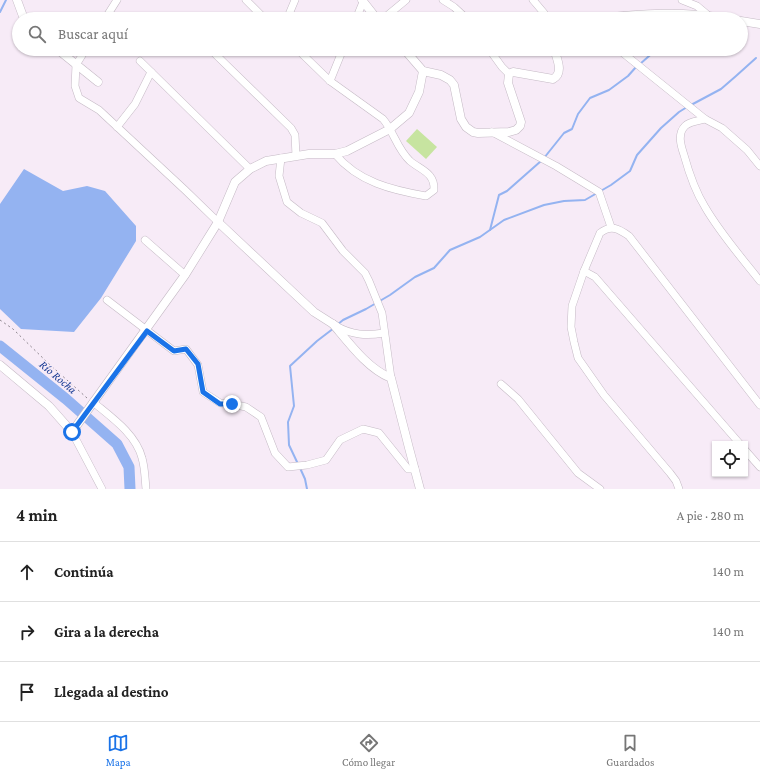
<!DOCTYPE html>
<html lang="es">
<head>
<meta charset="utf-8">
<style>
	:root { --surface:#fff; --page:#f6f6f6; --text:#222; --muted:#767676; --line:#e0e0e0; --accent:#1a73e8 }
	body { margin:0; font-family:"Crimson Pro",serif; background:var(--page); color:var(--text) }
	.controls { position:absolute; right:12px; bottom:12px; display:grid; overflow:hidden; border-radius:0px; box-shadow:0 1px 3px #0004 }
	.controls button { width:36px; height:36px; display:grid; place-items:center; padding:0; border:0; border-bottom:1px solid var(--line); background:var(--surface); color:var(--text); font:20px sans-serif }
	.stop { position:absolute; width:12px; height:12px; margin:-9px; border:3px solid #1a73e8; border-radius:50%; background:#fff }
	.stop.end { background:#1a73e8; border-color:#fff; box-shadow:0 1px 4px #0008 }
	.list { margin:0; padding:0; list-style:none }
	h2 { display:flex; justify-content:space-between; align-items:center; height:52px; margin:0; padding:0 16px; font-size:17px }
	h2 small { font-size:13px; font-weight:400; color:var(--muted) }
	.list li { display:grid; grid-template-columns:26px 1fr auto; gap:12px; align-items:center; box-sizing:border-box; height:60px; padding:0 16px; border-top:1px solid var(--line) }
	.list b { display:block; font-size:15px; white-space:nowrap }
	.list em { font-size:13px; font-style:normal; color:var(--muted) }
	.icon { flex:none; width:22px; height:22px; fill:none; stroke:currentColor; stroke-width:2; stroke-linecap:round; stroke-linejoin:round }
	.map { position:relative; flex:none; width:760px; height:489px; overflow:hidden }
	.search { position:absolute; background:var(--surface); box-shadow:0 1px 3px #0004; left:12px; right:12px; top:12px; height:44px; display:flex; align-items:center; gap:10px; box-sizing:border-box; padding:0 14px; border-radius:22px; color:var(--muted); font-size:15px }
	.sheet { height:232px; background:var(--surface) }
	nav { display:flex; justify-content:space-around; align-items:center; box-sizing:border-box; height:56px; border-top:1px solid var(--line); background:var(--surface); font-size:11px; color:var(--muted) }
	nav a { display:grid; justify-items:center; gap:2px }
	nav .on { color:var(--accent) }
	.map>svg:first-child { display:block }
	.green { fill:#c7e4a0 }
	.water { fill:#94b3f1 }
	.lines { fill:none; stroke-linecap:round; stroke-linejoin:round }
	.stream { stroke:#94b3f1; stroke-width:2 }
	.river { stroke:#94b3f1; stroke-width:11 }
	.minor-casing { stroke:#c5bac5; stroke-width:8 }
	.tertiary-casing { stroke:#c5bac5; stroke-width:9 }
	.path { stroke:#8e868e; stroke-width:1; stroke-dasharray:2 3; stroke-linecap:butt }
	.minor { stroke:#fff; stroke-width:7 }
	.tertiary { stroke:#fff; stroke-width:8 }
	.route { stroke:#1a73e8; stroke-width:5 }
	.labels { text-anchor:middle; stroke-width:3; stroke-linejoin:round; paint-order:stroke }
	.water-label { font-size:12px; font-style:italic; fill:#183b93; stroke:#f7ebf7 }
</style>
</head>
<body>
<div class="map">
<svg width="760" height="489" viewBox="0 0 760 489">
	<rect width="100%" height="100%" fill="#f7ebf7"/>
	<polygon class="green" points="417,129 437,147 426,159 406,141"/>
	<polygon class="water" points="24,169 63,191 87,186 105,191 136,226 136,241 101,298 74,332 21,329 0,309 0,204"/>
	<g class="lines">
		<g class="stream">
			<polyline points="0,12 6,0"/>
			<polyline points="640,64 657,49"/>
			<polyline points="691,105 721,89 736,76 756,58"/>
			<polyline points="544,158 564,133 572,129 578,114 590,98 609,90 628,76 636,67"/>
			<polyline points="490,230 499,195 507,191 541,161"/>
			<polyline points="337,325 343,320 366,309 390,295 415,277 434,268 450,250 480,237 504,220 544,205 564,201 585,200 611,185 630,171 637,155 661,128 679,112 687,107"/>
			<polyline points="298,464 289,445 288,422 294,406 290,366 317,341 334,328"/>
			<polyline points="300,468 305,479 307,489"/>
		</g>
		<polyline class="river" points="0,346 66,399 117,444 129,467 130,489"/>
		<defs>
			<g id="minor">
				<polyline points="246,0 265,19"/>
				<polyline points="443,0 454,7 467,19"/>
				<polyline points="533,0 544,13 546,19"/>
				<polyline points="682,0 697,6 709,16"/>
				<polyline points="105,19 117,0"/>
				<polyline points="287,19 295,0"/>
				<polyline points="356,19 363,2"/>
				<polyline points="383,19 406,0"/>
				<polyline points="86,49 76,65 75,86 79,98 99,110 185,190 218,222"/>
				<polyline points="210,49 291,128 295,135 296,156"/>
				<path d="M297 49 330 81 383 119C394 132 397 149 410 161 421 170 435 173 434 190L426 196C392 190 358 182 335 154"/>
				<polyline points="489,49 502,67 509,74"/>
				<polyline points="618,49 705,119 722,128 747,150 760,166"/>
				<polyline points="140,61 250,169"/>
				<polyline points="330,81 343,49"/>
				<path d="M705 119C699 121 690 121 685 126 677 134 681 146 684 155 689 173 695 191 705 207 720 233 741 257 760 281"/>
				<polyline points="117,127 135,104 151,72"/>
				<polyline points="492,132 556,166 599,192 611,227"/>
				<polyline points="281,158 279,176 287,202 301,213 322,223 343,251 365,273 369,281 382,313 391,378"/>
				<polyline points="145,240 185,275"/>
				<polyline points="584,271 595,277 740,444"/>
				<polyline points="107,300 174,351 186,349 198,365 203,392 220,403 232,404 246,407 261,417 275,453 288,467 307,465 326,460 340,440 363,429 379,433 408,469 415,469"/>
				<path d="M336 326C352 335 366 336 384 333"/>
				<polyline points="501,384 518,399 578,473 600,489"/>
				<path d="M93 402C111 417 136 434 142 458 145 468 145 479 146 489"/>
				<polyline points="72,432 102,489"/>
				<polyline points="745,450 760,467"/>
				<path d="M679 489 676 481 670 473 604 395 578 358 574 342 571 327 572 306 584 271 600 233C611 224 619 229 629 236L760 405"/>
			</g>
			<g id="tertiary">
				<polyline points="17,0 24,19"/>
				<polyline points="362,0 377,19"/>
				<path d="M596 19C643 13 683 11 730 19"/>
				<polyline points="741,21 760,24"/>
				<polyline points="57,49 98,82"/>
				<path d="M404 49 423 71 441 75 450 80 454 85 461 119 466 127 473 132 478 133 509 132 516 130 520 126 521 122 508 83 509 74 513 72 553 79C564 73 557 59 554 49"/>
				<polyline points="218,222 314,312 336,326"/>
				<path d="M333 324C349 343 368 369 391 378L409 448 420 489"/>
				<polyline points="0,365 49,406 72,432 185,275 218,222 235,182 250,169 266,161 309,154 335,154 347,151 390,129 409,113 419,92 423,71"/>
			</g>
		</defs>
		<use href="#minor" class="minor-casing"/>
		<use href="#tertiary" class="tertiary-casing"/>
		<polyline class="path" points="0,320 13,329 48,363 87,398"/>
		<use href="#minor" class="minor"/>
		<use href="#tertiary" class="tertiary"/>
	</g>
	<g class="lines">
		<polyline class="route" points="72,432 147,331 174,351 186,349 198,364 203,392 220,404 232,404"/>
	</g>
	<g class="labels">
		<g class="water-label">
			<text transform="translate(58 377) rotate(40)" y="4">Río Rocha</text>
		</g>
	</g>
</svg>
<div class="controls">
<button><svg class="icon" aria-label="locate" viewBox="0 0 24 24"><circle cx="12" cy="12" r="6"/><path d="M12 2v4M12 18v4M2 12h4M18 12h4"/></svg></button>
</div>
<div class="stop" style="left:72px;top:432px"></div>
<div class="stop end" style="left:232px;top:404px"></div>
<div class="search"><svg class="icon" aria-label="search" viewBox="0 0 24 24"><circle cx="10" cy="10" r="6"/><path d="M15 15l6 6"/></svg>Buscar aquí</div>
</div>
<section class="sheet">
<h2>4 min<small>A pie · 280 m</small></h2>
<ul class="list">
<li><svg class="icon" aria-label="ahead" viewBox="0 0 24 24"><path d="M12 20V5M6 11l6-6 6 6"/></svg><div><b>Continúa</b></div><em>140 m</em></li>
<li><svg class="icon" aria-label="right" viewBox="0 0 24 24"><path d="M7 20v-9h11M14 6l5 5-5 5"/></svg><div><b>Gira a la derecha</b></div><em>140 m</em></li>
<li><svg class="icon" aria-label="arrive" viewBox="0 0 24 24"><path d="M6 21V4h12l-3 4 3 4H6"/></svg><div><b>Llegada al destino</b></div></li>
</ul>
</section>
<nav>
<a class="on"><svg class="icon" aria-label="map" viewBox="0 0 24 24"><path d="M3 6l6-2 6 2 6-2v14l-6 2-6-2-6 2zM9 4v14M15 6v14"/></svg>Mapa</a>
<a><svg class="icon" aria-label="directions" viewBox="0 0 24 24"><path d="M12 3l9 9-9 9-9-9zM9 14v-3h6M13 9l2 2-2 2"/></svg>Cómo llegar</a>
<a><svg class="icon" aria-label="saved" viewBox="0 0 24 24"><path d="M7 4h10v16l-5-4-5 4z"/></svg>Guardados</a>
</nav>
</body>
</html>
